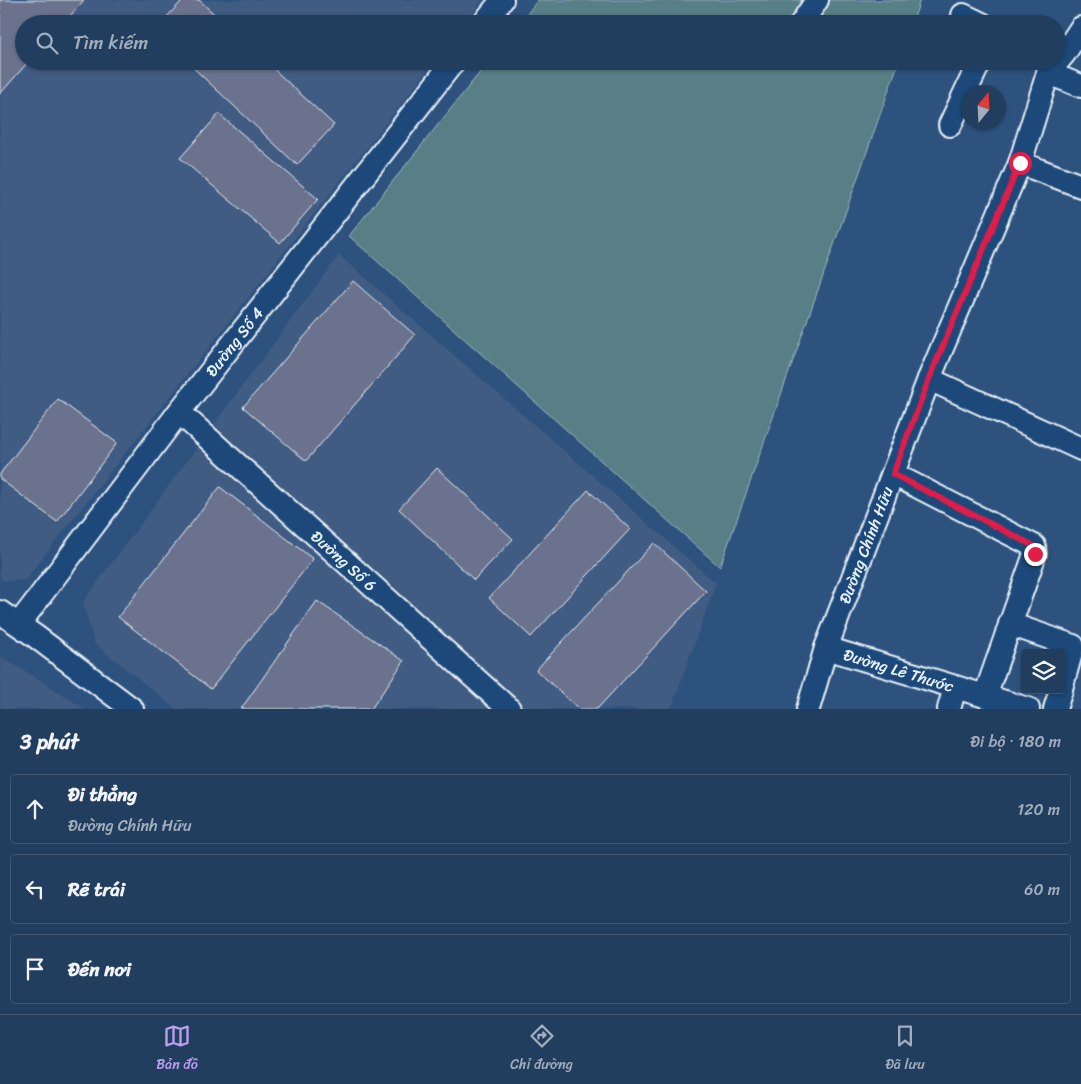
<!DOCTYPE html>
<html lang="vi">
<head>
<meta charset="utf-8">
<style>
	:root { --surface:#223e5e; --page:#2e4967; --text:#f1f3f6; --muted:#a2aebc; --line:#3f5773; --accent:#bca0f2 }
	body { margin:0; font-family:Sriracha,sans-serif; background:var(--page); color:var(--text) }
	.controls { position:absolute; right:15px; bottom:15px; display:grid; overflow:hidden; border-radius:5px; box-shadow:0 1px 4px #0004 }
	.controls button { width:45px; height:45px; display:grid; place-items:center; padding:0; border:0; border-bottom:1px solid var(--line); background:var(--surface); color:var(--text); font:25px sans-serif }
	.compass { position:absolute; left:961px; top:85px; width:45px; height:45px; border-radius:50%; background:var(--surface); box-shadow:0 1px 4px #0004; rotate:18deg }
	.stop { position:absolute; width:15px; height:15px; margin:-11px; border:4px solid #e11d48; border-radius:50%; background:#fff }
	.stop.end { background:#e11d48; border-color:#fff; box-shadow:0 1px 5px #0008 }
	.list { margin:0; padding:0; list-style:none }
	h2 { display:flex; justify-content:space-between; align-items:center; height:65px; margin:0; padding:0 20px; font-size:21px }
	h2 small { font-size:16px; font-weight:400; color:var(--muted) }
	.list li { display:grid; grid-template-columns:32px 1fr auto; gap:15px; align-items:center; box-sizing:border-box; height:70px; margin:0 10px 10px; padding:0 10px; border:1px solid var(--line); border-radius:5px }
	.list b { display:block; font-size:19px; white-space:nowrap }
	.list p { margin:0; font-size:16px; white-space:nowrap; color:var(--muted) }
	.list em { font-size:16px; font-style:normal; color:var(--muted) }
	.icon { flex:none; width:28px; height:28px; fill:none; stroke:currentColor; stroke-width:2; stroke-linecap:round; stroke-linejoin:round }
	.map { position:relative; flex:none; width:1081px; height:709px; overflow:hidden }
	.search { position:absolute; background:var(--surface); box-shadow:0 1px 4px #0004; left:15px; right:15px; top:15px; height:55px; display:flex; align-items:center; gap:12px; box-sizing:border-box; padding:0 18px; border-radius:28px; color:var(--muted); font-size:19px }
	.sheet { height:305px; background:var(--surface) }
	nav { display:flex; justify-content:space-around; align-items:center; box-sizing:border-box; height:70px; border-top:1px solid var(--line); background:var(--surface); font-size:14px; color:var(--muted) }
	nav a { display:grid; justify-items:center; gap:2px }
	nav .on { color:var(--accent) }
	.map>svg:first-child { display:block }
	.built { fill:#405c82 }
	.green { fill:#597f85; stroke:#a0b8be }
	.building { fill:#6b728d; stroke:#e8f1f8 }
	.lines { fill:none; stroke-linecap:round; stroke-linejoin:round }
	.minor-casing { stroke:#e8f1f8; stroke-width:26 }
	.minor { stroke:#1f4a7a; stroke-width:22 }
	.route { stroke:#e11d48; stroke-width:6 }
	.labels { text-anchor:middle; stroke-width:5; stroke-linejoin:round; paint-order:stroke }
	.street-label { font-size:16px; fill:#e8f1f8; stroke:#1f4a7a }
</style>
</head>
<body>
<div class="map">
<svg width="1081" height="709" viewBox="0 0 1081 709">
	<rect width="100%" height="100%" fill="#2e527e"/>
	<filter id="ink" filterUnits="userSpaceOnUse"><feTurbulence type="fractalNoise" baseFrequency=".02" numOctaves="2"/><feDisplacementMap in="SourceGraphic" scale="10" xChannelSelector="R" yChannelSelector="G"/><feConvolveMatrix kernelMatrix="1 2 1 2 8 2 1 2 1" color-interpolation-filters="sRGB"/></filter>
	<g filter="url(#ink)">
		<g class="built">
			<polygon points="0,0 483,0 464,24 24,24 24,61 435,61 25,580 7,581 0,579"/>
			<polygon points="339,255 716,583 671,709 176,709 94,643 83,602"/>
			<polygon points="0,656 86,709 0,709"/>
		</g>
		<g class="green">
			<polygon points="538,0 920,0 912,24 519,24"/>
			<polygon points="489,61 899,61 720,567 349,236"/>
		</g>
		<g class="building">
			<polygon points="0,0 84,0 63,24 24,24 24,61 29,61 0,94"/>
			<polygon points="183,0 199,0 225,24 160,24"/>
			<polygon points="186,61 265,61 334,125 297,165"/>
			<polygon points="219,114 318,199 280,243 180,158"/>
			<polygon points="353,281 415,335 306,461 243,407"/>
			<polygon points="58,399 117,443 57,522 0,479 0,474"/>
			<polygon points="437,468 513,539 474,580 399,509"/>
			<polygon points="220,487 313,559 211,689 118,617"/>
			<polygon points="588,490 630,529 531,637 489,598"/>
			<polygon points="654,543 706,591 597,709 579,709 536,670"/>
			<polygon points="317,601 404,661 371,709 241,709"/>
		</g>
		<g class="lines">
			<defs>
				<g id="minor">
					<polyline points="963,15 982,24"/>
					<polyline points="483,24 502,0"/>
					<polyline points="801,24 817,0"/>
					<polyline points="1048,73 1081,86"/>
					<polyline points="950,125 980,61"/>
					<polyline points="1020,163 1081,186"/>
					<polyline points="929,379 1081,449"/>
					<path id="s1" d="M179 412 509 709"/>
					<polyline points="893,474 1034,546 1035,554 985,696"/>
					<polyline points="0,612 35,636 132,709"/>
					<path id="s2" d="M19 624 179 412 454 61"/>
					<polyline points="1010,624 1073,646 1062,685"/>
					<path id="s3" d="M826 648 1028 709"/>
					<path id="s4" d="M808 709 826 648 929 379 1020 163 1048 73 1064 54 1081 28"/>
					<polyline points="949,709 955,687"/>
					<polyline points="1055,709 1061,690"/>
				</g>
			</defs>
			<use href="#minor" class="minor-casing"/>
			<use href="#minor" class="minor"/>
		</g>
	</g>
	<g class="lines" filter="url(#ink)">
		<polyline class="route" points="1020,163 929,379 893,474 1034,546 1035,554"/>
	</g>
	<g class="labels">
		<g class="street-label">
			<text dy="6" stroke="none"><textPath href="#s2" startOffset="355">Đường Số 4</textPath></text>
			<text dy="6" stroke="none"><textPath href="#s4" startOffset="174">Đường Chính Hữu</textPath></text>
			<text dy="6" stroke="none"><textPath href="#s1" startOffset="222">Đường Số 6</textPath></text>
			<text dy="6" stroke="none"><textPath href="#s3" startOffset="76">Đường Lê Thước</textPath></text>
		</g>
	</g>
</svg>
<div class="controls">
<button><svg class="icon" aria-label="layers" viewBox="0 0 24 24"><path d="M12 4l9 5-9 5-9-5zM3 14l9 5 9-5"/></svg></button>
</div>
<svg class="compass" viewBox="-18 -18 36 36"><path d="M0-13l5 13h-10z" fill="#e53935"/><path d="M0 13l5-13h-10z" fill="#a2aebc"/></svg>
<div class="stop" style="left:1020px;top:163px"></div>
<div class="stop end" style="left:1035px;top:554px"></div>
<div class="search"><svg class="icon" aria-label="search" viewBox="0 0 24 24"><circle cx="10" cy="10" r="6"/><path d="M15 15l6 6"/></svg>Tìm kiếm</div>
</div>
<section class="sheet">
<h2>3 phút<small>Đi bộ · 180 m</small></h2>
<ul class="list">
<li><svg class="icon" aria-label="ahead" viewBox="0 0 24 24"><path d="M12 20V5M6 11l6-6 6 6"/></svg><div><b>Đi thẳng</b><p>Đường Chính Hữu</p></div><em>120 m</em></li>
<li><svg class="icon" aria-label="left" viewBox="0 0 24 24"><path d="M17 20v-9H6M10 6l-5 5 5 5"/></svg><div><b>Rẽ trái</b></div><em>60 m</em></li>
<li><svg class="icon" aria-label="arrive" viewBox="0 0 24 24"><path d="M6 21V4h12l-3 4 3 4H6"/></svg><div><b>Đến nơi</b></div></li>
</ul>
</section>
<nav>
<a class="on"><svg class="icon" aria-label="map" viewBox="0 0 24 24"><path d="M3 6l6-2 6 2 6-2v14l-6 2-6-2-6 2zM9 4v14M15 6v14"/></svg>Bản đồ</a>
<a><svg class="icon" aria-label="directions" viewBox="0 0 24 24"><path d="M12 3l9 9-9 9-9-9zM9 14v-3h6M13 9l2 2-2 2"/></svg>Chỉ đường</a>
<a><svg class="icon" aria-label="saved" viewBox="0 0 24 24"><path d="M7 4h10v16l-5-4-5 4z"/></svg>Đã lưu</a>
</nav>
</body>
</html>
